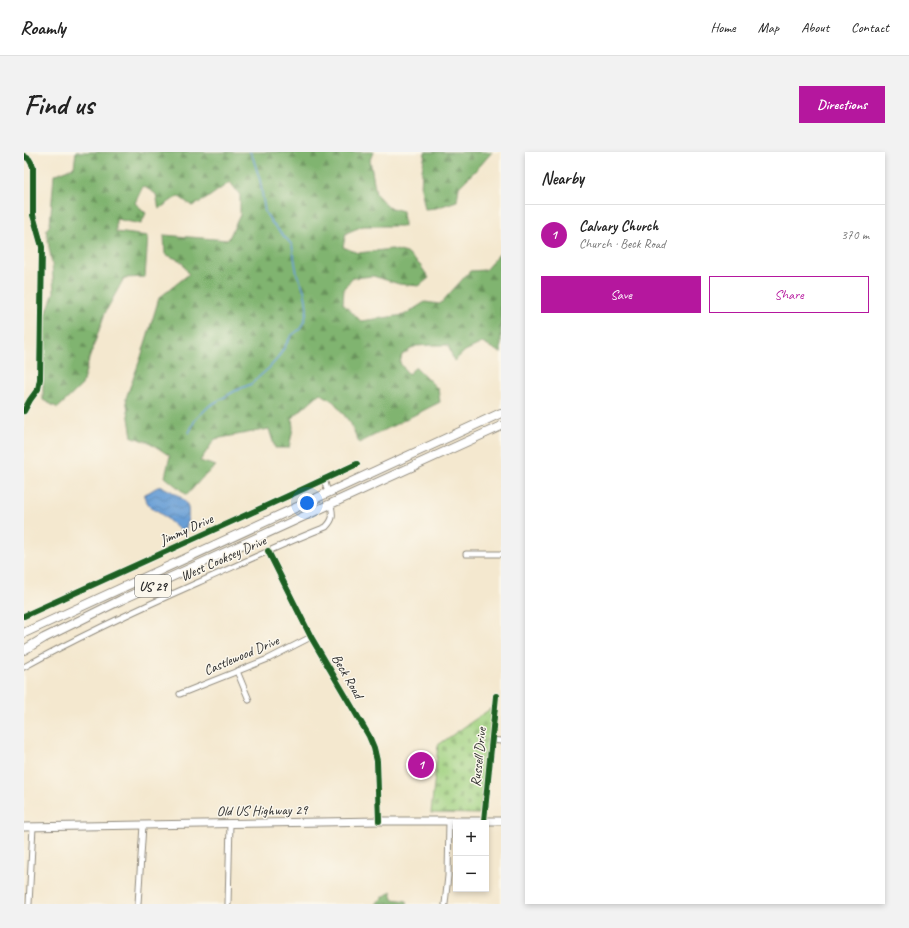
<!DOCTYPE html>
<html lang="en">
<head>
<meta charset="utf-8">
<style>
	:root { --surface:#fff; --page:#f2f2f2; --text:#222; --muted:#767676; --line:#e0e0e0; --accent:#b5179e }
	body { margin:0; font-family:Caveat,sans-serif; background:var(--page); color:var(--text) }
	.controls { position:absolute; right:12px; bottom:12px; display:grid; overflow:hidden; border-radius:0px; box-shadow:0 2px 6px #0003 }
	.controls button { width:36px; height:36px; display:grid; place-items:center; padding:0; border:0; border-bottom:1px solid var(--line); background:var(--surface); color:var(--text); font:20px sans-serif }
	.you { position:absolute; left:283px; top:351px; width:14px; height:14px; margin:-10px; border:3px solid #fff; border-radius:50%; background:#1a73e8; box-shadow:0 0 0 6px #1a73e833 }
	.badge { display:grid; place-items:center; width:26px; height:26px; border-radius:50%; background:var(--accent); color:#fff; font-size:13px; font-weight:700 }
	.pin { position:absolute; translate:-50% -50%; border:2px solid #fff; box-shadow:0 1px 4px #0006 }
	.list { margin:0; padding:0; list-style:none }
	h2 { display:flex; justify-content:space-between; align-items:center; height:52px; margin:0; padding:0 16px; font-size:17px }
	h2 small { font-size:13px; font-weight:400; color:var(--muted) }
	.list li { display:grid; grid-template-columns:26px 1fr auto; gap:12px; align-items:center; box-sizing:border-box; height:60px; padding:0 16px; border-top:1px solid var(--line) }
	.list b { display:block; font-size:15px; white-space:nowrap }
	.list p { margin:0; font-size:13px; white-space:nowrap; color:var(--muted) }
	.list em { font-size:13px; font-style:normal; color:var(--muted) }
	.actions { display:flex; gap:8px; padding:12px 16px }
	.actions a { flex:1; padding:9px 0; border:1px solid var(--accent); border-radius:0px; text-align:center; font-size:14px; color:var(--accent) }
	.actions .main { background:var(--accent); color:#fff }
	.map { position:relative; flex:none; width:477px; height:752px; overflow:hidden; border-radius:0px }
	header { display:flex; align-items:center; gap:24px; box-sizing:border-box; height:56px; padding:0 20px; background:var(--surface); border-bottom:1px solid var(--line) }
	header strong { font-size:19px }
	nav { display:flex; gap:22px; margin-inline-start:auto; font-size:14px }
	.intro { display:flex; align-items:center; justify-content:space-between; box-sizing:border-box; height:96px; padding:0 24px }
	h1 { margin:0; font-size:28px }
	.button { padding:10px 18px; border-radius:0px; background:var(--accent); color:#fff; font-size:14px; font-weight:700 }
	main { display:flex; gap:24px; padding:0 24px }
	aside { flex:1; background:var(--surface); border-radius:0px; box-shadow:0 2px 6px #0003 }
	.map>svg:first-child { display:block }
	.forest { fill:url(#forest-firs); stroke:#56704d }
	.cemetery { fill:url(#cemetery-stones); stroke:#667e56 }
	.water { fill:url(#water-waves); stroke:#4a6580 }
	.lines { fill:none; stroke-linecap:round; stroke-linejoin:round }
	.stream { stroke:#699fd6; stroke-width:1.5 }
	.minor-casing { stroke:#908a7d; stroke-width:7 }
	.secondary-casing { stroke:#908a7d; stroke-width:9 }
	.trunk-casing { stroke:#908a7d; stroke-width:10 }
	.minor { stroke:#fff; stroke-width:5 }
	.secondary { stroke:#fff; stroke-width:7 }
	.trunk { stroke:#fff; stroke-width:8 }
	.cycleway-casing { stroke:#fbf7ec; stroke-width:8 }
	.cycleway { stroke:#1b5e20; stroke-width:6 }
	.labels { text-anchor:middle; stroke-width:3; stroke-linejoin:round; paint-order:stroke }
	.shield { fill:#fbf7ec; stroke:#696865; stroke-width:1 }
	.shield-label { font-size:13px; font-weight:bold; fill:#2b2b2b }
	.street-label { font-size:14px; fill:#2b2b2b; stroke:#fbf7ec }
</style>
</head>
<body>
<header>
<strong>Roamly</strong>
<nav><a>Home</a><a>Map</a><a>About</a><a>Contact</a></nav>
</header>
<div class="intro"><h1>Find us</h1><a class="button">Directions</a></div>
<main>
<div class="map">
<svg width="477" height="752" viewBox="0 0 477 752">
	<defs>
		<pattern id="forest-firs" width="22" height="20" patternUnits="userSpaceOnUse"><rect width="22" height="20" fill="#80b46f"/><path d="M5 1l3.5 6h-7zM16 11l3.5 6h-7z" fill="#69935b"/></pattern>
		<pattern id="cemetery-stones" width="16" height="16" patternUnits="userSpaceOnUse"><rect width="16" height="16" fill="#a1d281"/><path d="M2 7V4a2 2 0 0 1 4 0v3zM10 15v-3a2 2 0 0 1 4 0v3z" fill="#8bb470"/></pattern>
		<pattern id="water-waves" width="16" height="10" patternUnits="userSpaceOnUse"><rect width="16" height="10" fill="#699fd6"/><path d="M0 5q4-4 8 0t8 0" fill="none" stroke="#5782ae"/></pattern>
	</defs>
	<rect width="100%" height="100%" fill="#fbf7ec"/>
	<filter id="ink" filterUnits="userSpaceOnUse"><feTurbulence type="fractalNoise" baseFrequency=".025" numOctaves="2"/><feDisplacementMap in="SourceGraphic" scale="8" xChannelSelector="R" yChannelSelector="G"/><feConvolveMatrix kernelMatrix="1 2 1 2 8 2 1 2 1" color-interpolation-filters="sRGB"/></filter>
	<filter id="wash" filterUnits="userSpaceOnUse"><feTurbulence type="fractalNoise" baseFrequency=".012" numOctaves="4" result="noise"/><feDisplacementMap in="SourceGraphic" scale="16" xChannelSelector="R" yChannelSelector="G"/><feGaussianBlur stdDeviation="0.9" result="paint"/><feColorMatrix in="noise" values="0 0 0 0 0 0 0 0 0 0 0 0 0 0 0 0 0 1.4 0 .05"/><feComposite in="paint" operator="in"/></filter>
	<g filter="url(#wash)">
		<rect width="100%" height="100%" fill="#f4e8cf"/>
		<g class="forest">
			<polygon points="52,0 349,0 346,8 352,42 364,55 379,59 380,74 339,74 322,81 319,95 334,101 368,97 383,101 396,113 405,126 395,134 375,132 349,124 329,126 320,136 319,152 337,169 380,163 401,150 416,152 446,119 461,118 477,100 477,201 458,191 441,199 430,209 424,193 408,193 392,194 378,203 376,211 384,222 392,215 414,237 416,250 335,291 327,272 310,250 296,241 268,266 269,276 265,296 251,296 245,277 191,287 176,309 192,314 178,326 163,343 141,325 146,304 125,290 108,285 102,246 117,205 135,146 165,122 157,109 141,102 140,83 204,88 216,63 216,43 206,30 182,47 168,54 154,44 135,57 132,42 119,34 111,51 122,61 117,72 92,67 92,80 124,84 121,125 100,126 81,161 65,207 58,233 34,256 19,248 19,171 30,140 28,112 22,78 26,73 30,23 50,15"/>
			<polygon points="401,0 468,0 455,15 435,35 433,49 412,56 401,57 397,36 398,19"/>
			<polygon points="367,739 369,747 383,749 384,752 351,752"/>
		</g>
		<polygon class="cemetery" points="469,555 456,662 407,661 414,593"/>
		<path class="water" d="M137 334C145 338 163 346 164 356 165 361 164 367 163 372 162 375 162 378 162 381L160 382 134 359 128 357 123 350 120 344 121 342C127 340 131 335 137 334Z"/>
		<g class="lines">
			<polyline class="stream" points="165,281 171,268 185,254 211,239 227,232 245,216 254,206 267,184 276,177 281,167 283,157 282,148 280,138 273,122 268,93 248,71 241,60 236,28 229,6 226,0"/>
		</g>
	</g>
	<g filter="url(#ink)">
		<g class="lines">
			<defs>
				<g id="minor">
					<polyline points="0,4 5,7 9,14 9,63 18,95 16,227 14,237 6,248 0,259"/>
					<polyline points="300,327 304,341"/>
					<polyline points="244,399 287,485 345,584 350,596 353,609 355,669"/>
					<polyline points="442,402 477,402"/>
					<polyline points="0,464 264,344 333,312"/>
					<path d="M0 515C56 484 114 457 173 431 216 412 258 392 302 375 310 367 309 363 307 353"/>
					<polyline points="213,519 225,548"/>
					<polyline points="156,542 244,507 287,485"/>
					<polyline points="467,588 477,589"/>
					<polyline points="460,669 472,544"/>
					<polyline points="5,752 9,675"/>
					<polyline points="114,752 119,673"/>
					<polyline points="204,752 206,671"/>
					<polyline points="421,752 424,724 425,669"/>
				</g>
				<polyline id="secondary" points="0,675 355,669 477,669"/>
				<g id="trunk">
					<polyline points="0,481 477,261"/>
					<polyline points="0,498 20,486 97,448 477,274"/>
				</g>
			</defs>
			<use href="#minor" class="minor-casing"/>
			<use href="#secondary" class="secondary-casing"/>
			<use href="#trunk" class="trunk-casing"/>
			<use href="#minor" class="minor"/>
			<use href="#secondary" class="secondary"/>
			<use href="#trunk" class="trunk"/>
			<defs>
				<g id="cycleway">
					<polyline points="0,4 5,7 9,14 9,63 18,95 16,227 14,237 6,248 0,259"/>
					<polyline points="244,399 287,485 345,584 350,596 353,609 355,669"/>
					<polyline points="0,464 264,344 333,312"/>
					<polyline points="460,669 472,544"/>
				</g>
			</defs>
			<use href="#cycleway" class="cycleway-casing"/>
			<use href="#cycleway" class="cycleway"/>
		</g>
	</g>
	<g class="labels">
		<rect class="shield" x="111" y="423" width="36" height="22" rx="3"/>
		<g class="shield-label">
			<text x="129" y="439">US 29</text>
		</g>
		<g class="street-label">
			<text transform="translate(162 377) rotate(-24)" y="5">Jimmy Drive</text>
			<text transform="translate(199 406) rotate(-24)" y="5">West Cooksey Drive</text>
			<text transform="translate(217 503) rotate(-23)" y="5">Castlewood Drive</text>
			<text transform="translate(324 524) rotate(60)" y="5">Beck Road</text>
			<text transform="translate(454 605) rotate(-84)" y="5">Russell Drive</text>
			<text transform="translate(238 658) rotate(-1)" y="5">Old US Highway 29</text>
		</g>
	</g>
</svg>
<div class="controls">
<button>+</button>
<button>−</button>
</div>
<div class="you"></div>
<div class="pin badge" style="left:397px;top:613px">1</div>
</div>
<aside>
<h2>Nearby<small></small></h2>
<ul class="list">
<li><span class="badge">1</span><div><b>Calvary Church</b><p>Church · Beck Road</p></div><em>370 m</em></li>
</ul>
<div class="actions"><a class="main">Save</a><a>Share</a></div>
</aside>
</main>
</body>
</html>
